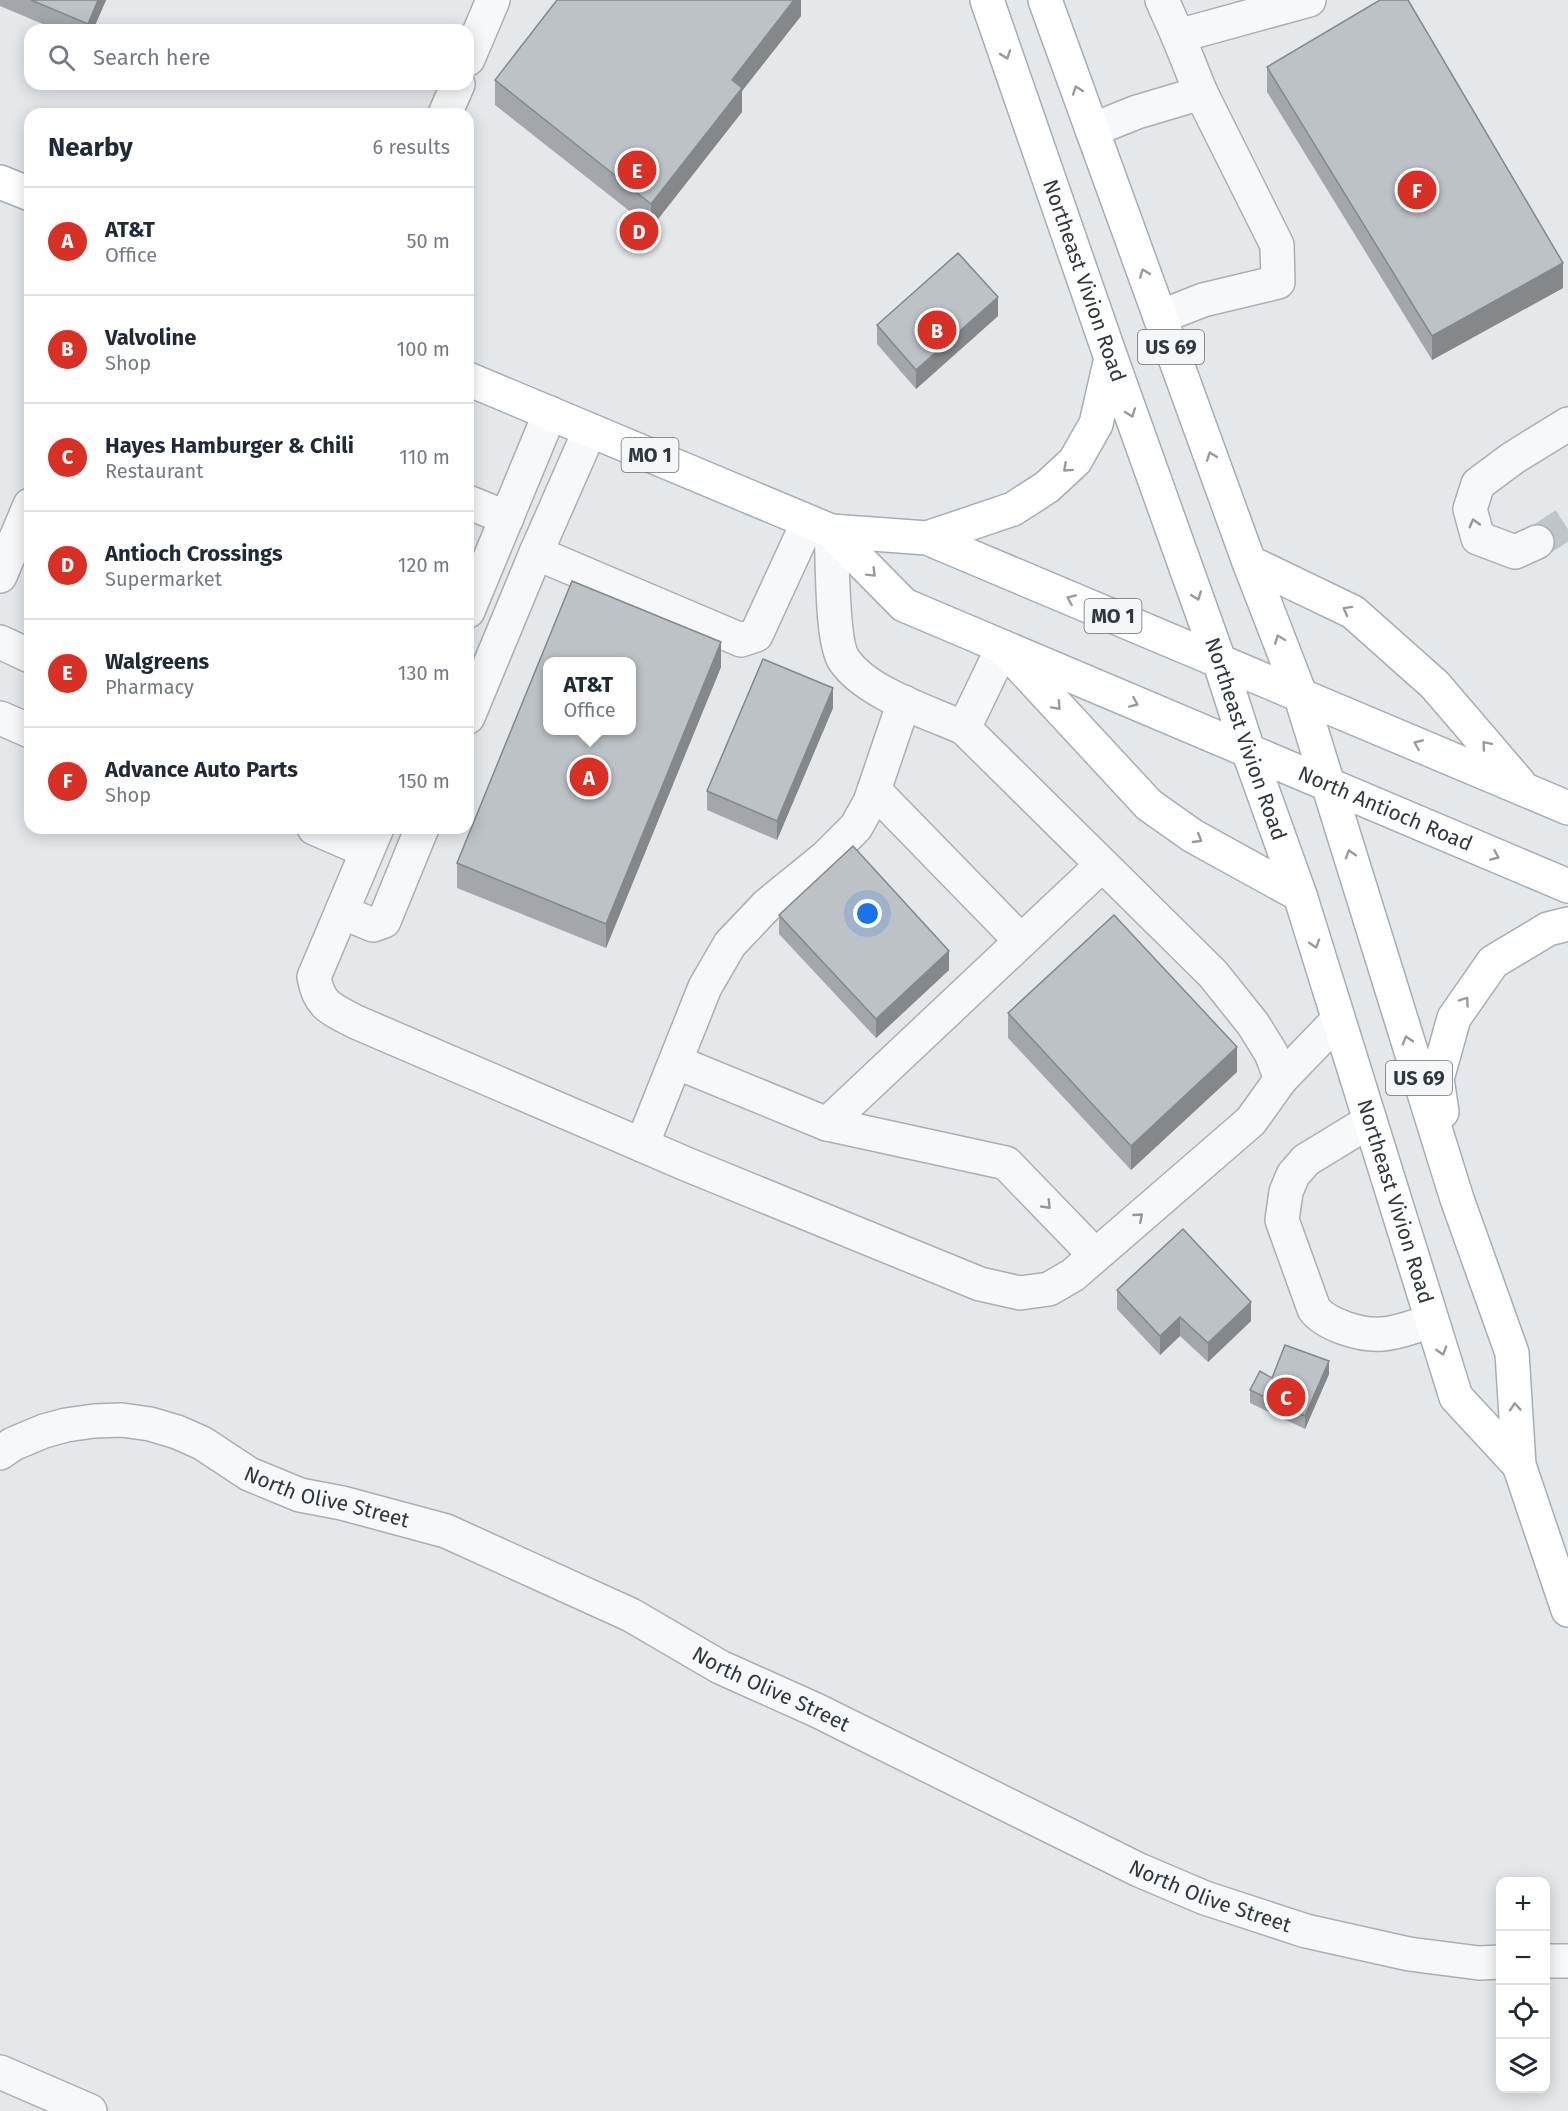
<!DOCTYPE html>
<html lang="en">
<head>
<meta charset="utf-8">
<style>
	:root { --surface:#fff; --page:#f2f2f3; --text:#1f2937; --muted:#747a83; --line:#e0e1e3; --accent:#d93025 }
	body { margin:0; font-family:"Fira Sans",sans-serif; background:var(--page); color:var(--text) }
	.controls { position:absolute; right:18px; bottom:18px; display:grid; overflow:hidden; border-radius:12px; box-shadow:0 3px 15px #0003 }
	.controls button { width:54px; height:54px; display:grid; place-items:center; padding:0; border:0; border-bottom:2px solid var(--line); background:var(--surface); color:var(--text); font:30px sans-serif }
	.you { position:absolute; left:868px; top:914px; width:21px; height:21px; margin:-15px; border:4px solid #fff; border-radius:50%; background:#1a73e8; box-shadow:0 0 0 9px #1a73e833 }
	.badge { display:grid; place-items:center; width:39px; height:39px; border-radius:50%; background:var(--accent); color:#fff; font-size:20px; font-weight:700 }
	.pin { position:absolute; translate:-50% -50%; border:3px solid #fff; box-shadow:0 2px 6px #0006 }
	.popup { position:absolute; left:543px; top:657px; width:93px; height:78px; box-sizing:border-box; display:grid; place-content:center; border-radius:12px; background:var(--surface); filter:drop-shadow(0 2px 4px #0005); font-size:20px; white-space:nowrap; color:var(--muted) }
	.popup b { font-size:22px; color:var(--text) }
	.popup::after { content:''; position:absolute; left:50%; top:100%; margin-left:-12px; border:12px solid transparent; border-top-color:var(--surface) }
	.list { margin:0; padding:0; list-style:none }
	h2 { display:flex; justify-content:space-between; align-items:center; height:78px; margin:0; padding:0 24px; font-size:26px }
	h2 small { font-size:20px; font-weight:400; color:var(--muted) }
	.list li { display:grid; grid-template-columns:39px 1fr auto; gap:18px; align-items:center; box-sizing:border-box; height:108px; padding:0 24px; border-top:2px solid var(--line) }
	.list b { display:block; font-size:22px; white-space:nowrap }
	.list p { margin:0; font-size:20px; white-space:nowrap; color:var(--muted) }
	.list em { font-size:20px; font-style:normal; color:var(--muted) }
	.icon { flex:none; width:33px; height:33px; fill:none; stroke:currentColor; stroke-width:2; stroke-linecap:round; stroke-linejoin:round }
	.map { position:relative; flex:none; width:1568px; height:2111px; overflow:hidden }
	.search { position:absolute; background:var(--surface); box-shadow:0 3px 15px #0003; left:24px; top:24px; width:450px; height:66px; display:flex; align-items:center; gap:15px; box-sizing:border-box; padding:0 21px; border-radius:18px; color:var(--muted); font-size:22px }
	.panel { position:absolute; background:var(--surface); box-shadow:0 3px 15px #0003; left:24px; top:108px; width:450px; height:726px; border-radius:18px }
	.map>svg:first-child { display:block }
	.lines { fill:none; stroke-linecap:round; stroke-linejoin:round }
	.minor-tunnel { stroke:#c0c5c9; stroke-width:33; stroke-dasharray:33 16; stroke-linecap:butt }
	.minor-casing { stroke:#aaafb5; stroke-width:36 }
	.major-casing { stroke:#a5adb5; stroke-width:36 }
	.minor { stroke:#f7f8f9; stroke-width:33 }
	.major { stroke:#fff; stroke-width:33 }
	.wall { fill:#a3a7ab }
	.shaded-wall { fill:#84888b }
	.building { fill:#bdc2c7; stroke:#84888b; stroke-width:1.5; fill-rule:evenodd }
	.oneway { stroke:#969ba0 }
	.oneway2 { stroke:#92989e }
	.labels { text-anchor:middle; stroke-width:5; stroke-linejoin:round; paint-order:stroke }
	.shield { fill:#f4f6f8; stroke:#697079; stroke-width:1.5 }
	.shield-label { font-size:20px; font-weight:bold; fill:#2e3742 }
	.street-label { font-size:21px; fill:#2e3742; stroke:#f4f6f8 }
</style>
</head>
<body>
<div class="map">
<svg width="1568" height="2111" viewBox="0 0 1568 2111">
	<rect width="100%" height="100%" fill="#e5e8eb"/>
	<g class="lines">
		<polyline class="minor-tunnel" points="1537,542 1568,522"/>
		<defs>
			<g id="minor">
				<polyline points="1162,0 1178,36 1309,0"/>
				<polyline points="1178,36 1201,93"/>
				<polyline points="468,59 493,0"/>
				<polyline points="445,114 458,84"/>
				<polyline points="1092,130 1137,112 1201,93 1277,245 1278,282 1203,300 1160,317"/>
				<polyline points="590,430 536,553 741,640 756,635 808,522"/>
				<polyline points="468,502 507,518"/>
				<path d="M831 531C833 558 831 641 844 660 866 693 928 712 964 728"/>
				<polyline points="1537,542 1515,552 1478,538 1470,509 1478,484 1513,458 1568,424"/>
				<polyline points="0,576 30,505"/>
				<polyline points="468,611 550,413"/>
				<polyline points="0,642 30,656"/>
				<polyline points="1003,647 964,728 1213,974 1253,1024 1271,1053 1281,1079"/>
				<polyline points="468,717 536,553"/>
				<polyline points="0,718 30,731"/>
				<polyline points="874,790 1021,941"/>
				<polyline points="314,828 367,851"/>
				<path d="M377 828 314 977C319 1006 331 1009 356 1022L686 1164 980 1284 1020 1293 1049 1289 1073 1275 1251 1121 1281 1079 1338 1020"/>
				<polyline points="342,912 373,925 384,921 422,828"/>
				<polyline points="676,1062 827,1124 1102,865"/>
				<path d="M1370 1121 1306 1160 1293 1175 1286 1192 1282 1220 1314 1309C1326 1325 1362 1336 1382 1334 1399 1333 1417 1325 1432 1321"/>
				<polyline points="827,1124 1006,1163 1095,1255"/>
				<polyline points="642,1145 705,987 730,944 767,905 826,857 856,827 870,802 904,702"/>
				<path id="s1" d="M0 1453 13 1444 44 1431 66 1425 94 1421 122 1420 150 1424 177 1432 202 1443 249 1474 300 1495 342 1503 446 1531 631 1615 720 1667 816 1710 1139 1870 1205 1898 1306 1931 1409 1954 1479 1963 1500 1962"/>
				<polyline points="1546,1961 1568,1961"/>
				<polyline points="0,2072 90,2111"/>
			</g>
			<g id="major">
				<path id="s2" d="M987 0 1111 358 1219 660 1248 750 1300 895 1456 1397 1519 1465"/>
				<polyline points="1045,0 1249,562 1300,694 1457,1199 1512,1353 1519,1465 1568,1610"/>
				<polyline points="0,182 30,194"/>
				<path id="s3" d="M468 379 831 531 904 605 1568 886"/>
				<polyline points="831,531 927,538 1568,808"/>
				<polyline points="927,538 1013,509 1047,487 1075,461 1096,424 1111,358"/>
				<polyline points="1249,562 1353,612 1435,685 1519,783"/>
				<polyline points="1010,655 1149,805 1193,836 1300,895"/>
				<polyline points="1442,1112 1437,1079 1454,1018 1493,962 1548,929 1568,924"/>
			</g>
		</defs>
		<use href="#minor" class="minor-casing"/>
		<use href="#major" class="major-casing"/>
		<use href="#minor" class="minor"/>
		<use href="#major" class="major"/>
	</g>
	<g class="wall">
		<polygon points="0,0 106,0 93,30 57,30 0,6"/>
		<polygon points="801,0 801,16 742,91 742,112 651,228 495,105 495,80"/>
		<polygon points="1267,67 1563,288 1432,360 1267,92"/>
		<polygon points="998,316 916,389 877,344 877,325"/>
		<polygon points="721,667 606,948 457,888 457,863"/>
		<polygon points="833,708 777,840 707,810 707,791"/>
		<polygon points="779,915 949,970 876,1038 779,934"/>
		<polygon points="1008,1013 1237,1072 1131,1170 1008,1038"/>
		<polygon points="1117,1290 1251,1321 1208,1362 1180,1336 1160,1355 1117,1309"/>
		<polygon points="1329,1374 1305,1429 1250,1403 1250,1390 1272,1378"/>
	</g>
	<g class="shaded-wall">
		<polygon points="98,0 106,0 93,30 88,30 88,24"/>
		<polygon points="794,0 801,0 801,16 742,91 742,112 651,228 651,204 732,80"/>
		<polygon points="1563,263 1563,288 1432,360 1432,336"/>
		<polygon points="998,297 998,316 916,389 916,370"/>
		<polygon points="721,642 721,667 606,948 606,924"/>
		<polygon points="833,688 833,708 777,840 777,821"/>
		<polygon points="949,951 949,970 876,1038 876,1019"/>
		<polygon points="1237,1047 1237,1072 1131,1170 1131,1146"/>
		<polygon points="1251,1302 1251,1321 1208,1362 1208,1343"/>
		<polygon points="1180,1317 1180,1336 1160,1355 1160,1336"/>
		<polygon points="1329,1361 1329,1374 1305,1429 1305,1416"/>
	</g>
	<g class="building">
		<polygon points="31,0 98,0 88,24"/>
		<polygon points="557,0 794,0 732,80 742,88 651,204 495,80"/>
		<polygon points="1380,0 1408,0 1563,263 1432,336 1267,67"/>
		<polygon points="958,253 998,297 916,370 877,325"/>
		<path d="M572 581 721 642 606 924 457 863ZM547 662H631V730H547Z"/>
		<polygon points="763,659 833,688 777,821 707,791"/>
		<polygon points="853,846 949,951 876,1019 779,915"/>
		<polygon points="1114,915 1237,1047 1131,1146 1008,1013"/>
		<polygon points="1183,1229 1251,1302 1208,1343 1180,1317 1160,1336 1117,1290"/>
		<polygon points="1285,1345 1329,1361 1305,1416 1250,1390 1260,1371 1272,1378"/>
	</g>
	<defs><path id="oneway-chevron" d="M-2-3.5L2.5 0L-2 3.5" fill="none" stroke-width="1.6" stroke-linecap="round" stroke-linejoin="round" transform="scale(1.5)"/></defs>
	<g class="oneway">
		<use href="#oneway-chevron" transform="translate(1006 55) rotate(71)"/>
		<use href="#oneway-chevron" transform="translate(1077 90) rotate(-110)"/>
		<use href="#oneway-chevron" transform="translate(1144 273) rotate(-110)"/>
		<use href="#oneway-chevron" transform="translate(1131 413) rotate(70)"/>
		<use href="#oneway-chevron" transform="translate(1211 456) rotate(-110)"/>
		<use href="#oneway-chevron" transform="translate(1067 468) rotate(138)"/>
		<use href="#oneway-chevron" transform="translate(872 573) rotate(45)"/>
		<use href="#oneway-chevron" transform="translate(1197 596) rotate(70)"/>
		<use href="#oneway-chevron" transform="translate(1071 599) rotate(-157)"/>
		<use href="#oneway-chevron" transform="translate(1347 610) rotate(-151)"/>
		<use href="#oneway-chevron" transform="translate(1279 639) rotate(-111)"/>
		<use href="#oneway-chevron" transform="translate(1134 703) rotate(23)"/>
		<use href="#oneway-chevron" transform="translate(1057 706) rotate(47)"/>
		<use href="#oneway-chevron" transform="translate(1418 744) rotate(-157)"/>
		<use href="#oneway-chevron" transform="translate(1486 745) rotate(-130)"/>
		<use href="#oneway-chevron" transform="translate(1198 839) rotate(31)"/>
		<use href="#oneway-chevron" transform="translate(1350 854) rotate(-107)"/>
		<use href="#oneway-chevron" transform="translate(1495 856) rotate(23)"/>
		<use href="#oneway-chevron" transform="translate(1315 944) rotate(73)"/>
		<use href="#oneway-chevron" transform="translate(1465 1001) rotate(-55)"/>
		<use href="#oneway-chevron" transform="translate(1407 1040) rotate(-107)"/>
		<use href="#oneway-chevron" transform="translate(1442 1351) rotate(73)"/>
		<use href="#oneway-chevron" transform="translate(1515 1407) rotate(-94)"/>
	</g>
	<g class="oneway2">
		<use href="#oneway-chevron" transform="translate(1474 523) rotate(-105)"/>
		<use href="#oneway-chevron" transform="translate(1047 1205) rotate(46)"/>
		<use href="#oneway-chevron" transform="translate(1139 1217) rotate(-41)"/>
	</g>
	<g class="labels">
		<g class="shield">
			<rect x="1138" y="330" width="66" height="34" rx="4.5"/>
			<rect x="621.5" y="438" width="57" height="34" rx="4.5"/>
			<rect x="1084.5" y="599" width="57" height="34" rx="4.5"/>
			<rect x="1386" y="1061" width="66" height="34" rx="4.5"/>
		</g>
		<g class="shield-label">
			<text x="1171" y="354">US 69</text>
			<text x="650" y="462">MO 1</text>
			<text x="1113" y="623">MO 1</text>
			<text x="1419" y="1085">US 69</text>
		</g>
		<g class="street-label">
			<text dy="7" stroke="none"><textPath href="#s2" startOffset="297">Northeast Vivion Road</textPath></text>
			<text dy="7" stroke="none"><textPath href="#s2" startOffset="783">Northeast Vivion Road</textPath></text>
			<text dy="7" stroke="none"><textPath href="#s3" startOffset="1020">North Antioch Road</textPath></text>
			<text dy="7" stroke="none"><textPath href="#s2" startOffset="1269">Northeast Vivion Road</textPath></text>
			<text dy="7" stroke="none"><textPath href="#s1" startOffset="350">North Olive Street</textPath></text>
			<text dy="7" stroke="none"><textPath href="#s1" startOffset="836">North Olive Street</textPath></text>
			<text dy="7" stroke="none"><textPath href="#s1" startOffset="1322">North Olive Street</textPath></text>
		</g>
	</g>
</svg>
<div class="controls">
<button>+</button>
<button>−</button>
<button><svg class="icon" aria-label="locate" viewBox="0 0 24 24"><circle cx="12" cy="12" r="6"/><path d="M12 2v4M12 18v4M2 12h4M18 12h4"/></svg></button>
<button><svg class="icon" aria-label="layers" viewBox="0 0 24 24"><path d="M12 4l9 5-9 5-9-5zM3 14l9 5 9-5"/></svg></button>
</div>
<div class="you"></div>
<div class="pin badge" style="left:589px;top:777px">A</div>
<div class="popup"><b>AT&amp;T</b>Office</div>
<div class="pin badge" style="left:937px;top:330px">B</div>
<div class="pin badge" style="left:1286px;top:1397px">C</div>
<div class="pin badge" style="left:639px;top:231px">D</div>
<div class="pin badge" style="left:637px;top:170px">E</div>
<div class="pin badge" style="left:1417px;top:190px">F</div>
<div class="search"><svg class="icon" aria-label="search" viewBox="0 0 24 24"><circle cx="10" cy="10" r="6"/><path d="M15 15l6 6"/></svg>Search here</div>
<section class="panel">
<h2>Nearby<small>6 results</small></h2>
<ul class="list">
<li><span class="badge">A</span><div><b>AT&amp;T</b><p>Office</p></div><em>50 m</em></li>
<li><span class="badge">B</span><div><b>Valvoline</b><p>Shop</p></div><em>100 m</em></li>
<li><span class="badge">C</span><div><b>Hayes Hamburger &amp; Chili</b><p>Restaurant</p></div><em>110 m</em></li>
<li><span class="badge">D</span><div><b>Antioch Crossings</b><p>Supermarket</p></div><em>120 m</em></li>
<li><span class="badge">E</span><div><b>Walgreens</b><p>Pharmacy</p></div><em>130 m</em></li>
<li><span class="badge">F</span><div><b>Advance Auto Parts</b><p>Shop</p></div><em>150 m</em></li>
</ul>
</section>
</div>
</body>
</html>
